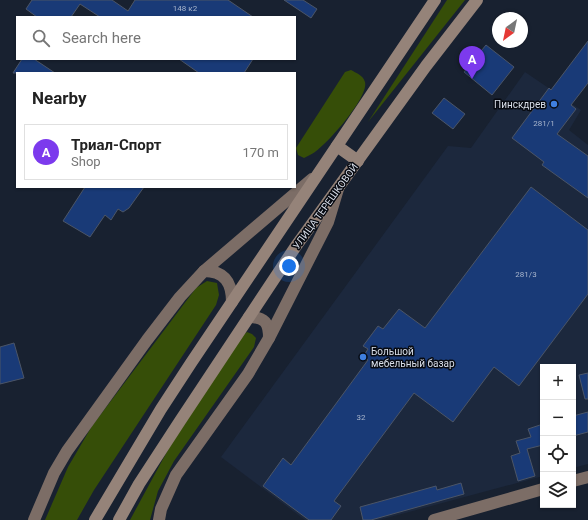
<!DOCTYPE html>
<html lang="en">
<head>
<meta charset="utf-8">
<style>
	:root { --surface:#fff; --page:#f2f2f2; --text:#222; --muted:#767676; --line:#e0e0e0; --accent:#7c3aed }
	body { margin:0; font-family:Roboto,sans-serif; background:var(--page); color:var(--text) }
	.controls { position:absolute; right:12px; bottom:12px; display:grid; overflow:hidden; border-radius:0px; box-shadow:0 1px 3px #0004 }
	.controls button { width:36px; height:36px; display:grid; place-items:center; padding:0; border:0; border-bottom:1px solid var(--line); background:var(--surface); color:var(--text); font:20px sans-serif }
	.compass { position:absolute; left:492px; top:12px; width:36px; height:36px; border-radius:50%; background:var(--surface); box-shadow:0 1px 3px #0004; rotate:213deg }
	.you { position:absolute; left:289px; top:266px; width:14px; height:14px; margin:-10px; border:3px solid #fff; border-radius:50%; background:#1a73e8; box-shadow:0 0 0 6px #1a73e833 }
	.badge { display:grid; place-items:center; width:26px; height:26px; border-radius:50%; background:var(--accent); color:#fff; font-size:13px; font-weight:700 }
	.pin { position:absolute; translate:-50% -33px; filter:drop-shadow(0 1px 2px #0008) }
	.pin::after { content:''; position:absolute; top:21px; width:14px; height:12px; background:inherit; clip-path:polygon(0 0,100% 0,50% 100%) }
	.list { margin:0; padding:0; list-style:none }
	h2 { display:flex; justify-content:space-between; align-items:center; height:52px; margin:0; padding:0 16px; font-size:17px }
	h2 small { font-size:13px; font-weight:400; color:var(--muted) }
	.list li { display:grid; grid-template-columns:26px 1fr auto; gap:12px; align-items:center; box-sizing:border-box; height:56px; margin:0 8px 8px; padding:0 8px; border:1px solid var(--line); border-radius:0px }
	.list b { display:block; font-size:15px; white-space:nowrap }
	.list p { margin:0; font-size:13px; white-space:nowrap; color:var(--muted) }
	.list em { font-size:13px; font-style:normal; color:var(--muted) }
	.icon { flex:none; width:22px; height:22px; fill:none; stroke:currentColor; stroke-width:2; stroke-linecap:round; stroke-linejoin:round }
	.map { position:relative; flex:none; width:588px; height:520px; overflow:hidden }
	.search { position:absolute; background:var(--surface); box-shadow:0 1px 3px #0004; left:16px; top:16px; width:280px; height:44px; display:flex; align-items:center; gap:10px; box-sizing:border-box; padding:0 14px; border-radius:0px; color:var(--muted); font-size:15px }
	.panel { position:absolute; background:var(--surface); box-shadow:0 1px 3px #0004; left:16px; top:72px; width:280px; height:116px; border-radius:0px }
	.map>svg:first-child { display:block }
	.built { fill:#1c283d }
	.green { fill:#364e08 }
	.building { fill:#193a77; stroke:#4b5567 }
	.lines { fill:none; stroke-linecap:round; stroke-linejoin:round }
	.secondary { stroke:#7c6d66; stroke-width:12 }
	.primary { stroke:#958379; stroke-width:12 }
	.shop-dot { fill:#3f7fe0; stroke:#070a11; stroke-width:1.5 }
	.labels { text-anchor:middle; stroke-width:3; stroke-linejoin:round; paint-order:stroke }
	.number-label { font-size:8px; fill:#a8b5cc }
	.poi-label { font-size:10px; fill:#d8dee9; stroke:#070a11; text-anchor:end }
	.street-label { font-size:10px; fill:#d8dee9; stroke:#070a11 }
</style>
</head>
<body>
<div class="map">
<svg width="588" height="520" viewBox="0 0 588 520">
	<rect width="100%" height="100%" fill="#182130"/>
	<polygon class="built" points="525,72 581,110 569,130 588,145 588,464 573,468 573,367 543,367 543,476 379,520 305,520 221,457 448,146 471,148"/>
	<g class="green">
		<polygon points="447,0 465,0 368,122"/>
		<path d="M351 70C356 73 363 75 365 82 369 97 328 143 315 152 312 154 308 156 304 158L298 155 296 148 345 72Z"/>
		<polygon points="207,281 217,283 219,295 216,305 94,490 77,520 45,520 68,467 92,426 196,288"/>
		<polygon points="247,332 252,334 256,338 254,347 174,461 158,491 150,520 130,520 169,448 242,336"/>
	</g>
	<g class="building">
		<polygon points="32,0 112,0 128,11 135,0 228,0 253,17 100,17 80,4 71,17 37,17 26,9"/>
		<polygon points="284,0 303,0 317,9 311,18"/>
		<polygon points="588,41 588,83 571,105 576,109 557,134 588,156 588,198 542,165 544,162 512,138 549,88 551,90"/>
		<polygon points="486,45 514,67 492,95 464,72"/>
		<polygon points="22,59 34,59 55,73 13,73"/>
		<polygon points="179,59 253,59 244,73 199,73"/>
		<polygon points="444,98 465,114 453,129 432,113"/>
		<polygon points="85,187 144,187 129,208 123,212 118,209 111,220 105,215 90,237 63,221"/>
		<polygon points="531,187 588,230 588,294 519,386 494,367 453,422 414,393 334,501 341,506 331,520 309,520 263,486 283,458 291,465 368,360 363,357 368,349 363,346 378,326 383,329 399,309 425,328"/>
		<polygon points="14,343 24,378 0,384 0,347"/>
		<polygon points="588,373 588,399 585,399 579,375"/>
		<polygon points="588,412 588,432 573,436 573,416"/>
		<polygon points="543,424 543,445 527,449 535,476 518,481 511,456 520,453 516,441 531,437 528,429"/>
		<polygon points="461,483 464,494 371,520 363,520 360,507 436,486 437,490"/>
	</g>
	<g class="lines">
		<g class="secondary">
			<path d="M204 271C225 271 232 283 232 302"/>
			<path d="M249 317C265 317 269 323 269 338"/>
			<polyline points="573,481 588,477"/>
			<polyline points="34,520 54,473 67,451 147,340 180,297 204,271 312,179"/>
			<polyline points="159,520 161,509 176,475 248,374 269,338 328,222 338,189"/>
			<polyline points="434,520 543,489"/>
		</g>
		<g class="primary">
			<polyline points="337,146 358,161"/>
			<polyline points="95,520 161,409 191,363 435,0"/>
			<polyline points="119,520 139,484 180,421 296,246 426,66 477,0"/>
		</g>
	</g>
	<g class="shop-dot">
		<circle cx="554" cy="104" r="4"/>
		<circle cx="363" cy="357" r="4"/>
	</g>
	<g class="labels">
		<g class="number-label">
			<text x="185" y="11">148 к2</text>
			<text x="544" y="126">281/1</text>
			<text x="526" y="277">281/3</text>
			<text x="361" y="420">32</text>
		</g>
		<g class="poi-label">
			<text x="546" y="108">Пинскдрев</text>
			<text x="371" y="355" text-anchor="start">Большой<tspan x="371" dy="12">мебельный базар</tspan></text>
		</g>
		<g class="street-label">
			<text transform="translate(325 206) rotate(-54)" y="4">УЛИЦА ТЕРЕШКОВОЙ</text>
		</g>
	</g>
</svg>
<div class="controls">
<button>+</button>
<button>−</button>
<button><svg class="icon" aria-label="locate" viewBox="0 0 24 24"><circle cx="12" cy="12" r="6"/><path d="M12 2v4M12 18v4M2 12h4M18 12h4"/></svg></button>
<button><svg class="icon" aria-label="layers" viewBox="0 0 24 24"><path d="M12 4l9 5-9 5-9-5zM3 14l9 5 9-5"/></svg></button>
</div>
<svg class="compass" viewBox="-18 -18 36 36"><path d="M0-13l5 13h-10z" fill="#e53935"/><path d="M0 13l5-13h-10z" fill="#767676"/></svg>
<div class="you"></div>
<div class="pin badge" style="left:472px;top:79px">A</div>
<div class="search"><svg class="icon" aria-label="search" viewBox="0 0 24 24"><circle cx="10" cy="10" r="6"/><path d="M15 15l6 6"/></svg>Search here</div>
<section class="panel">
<h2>Nearby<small></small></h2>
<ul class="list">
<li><span class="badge">A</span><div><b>Триал-Спорт</b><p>Shop</p></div><em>170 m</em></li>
</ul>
</section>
</div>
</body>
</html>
